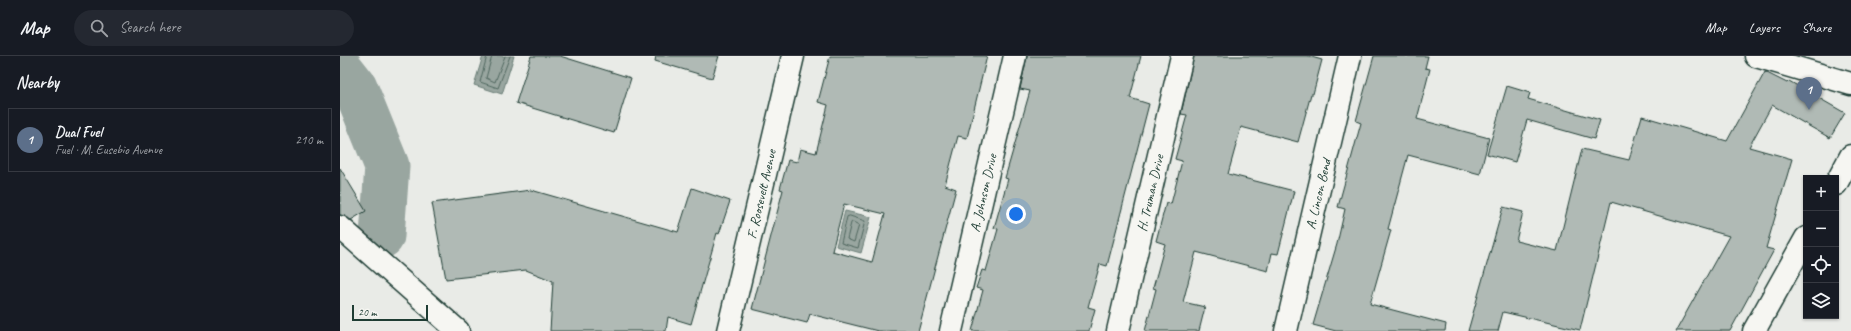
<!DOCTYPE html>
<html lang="en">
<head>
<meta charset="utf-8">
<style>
	:root { --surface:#171b24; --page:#242831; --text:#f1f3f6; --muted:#9ea1a6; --line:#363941; --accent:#c8321e }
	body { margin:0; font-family:Caveat,sans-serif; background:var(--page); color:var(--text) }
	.controls { position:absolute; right:12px; bottom:12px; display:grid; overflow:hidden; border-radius:0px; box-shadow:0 1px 3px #0004 }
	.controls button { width:36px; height:36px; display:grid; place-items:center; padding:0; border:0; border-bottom:1px solid var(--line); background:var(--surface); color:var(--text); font:20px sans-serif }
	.scale { position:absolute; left:12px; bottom:10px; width:76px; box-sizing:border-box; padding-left:4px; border:2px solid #1f3d34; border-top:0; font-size:11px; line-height:14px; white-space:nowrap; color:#1f3d34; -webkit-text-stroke:3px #f6f6f2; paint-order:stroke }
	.you { position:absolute; left:676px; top:158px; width:14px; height:14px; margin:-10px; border:3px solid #fff; border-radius:50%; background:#1a73e8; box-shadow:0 0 0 6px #1a73e833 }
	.badge { display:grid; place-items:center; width:26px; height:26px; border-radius:50%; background:var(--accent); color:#fff; font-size:13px; font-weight:700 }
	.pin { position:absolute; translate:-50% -33px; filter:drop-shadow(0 1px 2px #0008) }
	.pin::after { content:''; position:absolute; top:21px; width:14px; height:12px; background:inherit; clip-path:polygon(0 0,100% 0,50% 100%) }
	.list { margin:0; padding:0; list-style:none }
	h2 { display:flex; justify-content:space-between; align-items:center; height:52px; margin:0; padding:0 16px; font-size:17px }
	h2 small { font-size:13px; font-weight:400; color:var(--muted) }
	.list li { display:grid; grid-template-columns:26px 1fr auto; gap:12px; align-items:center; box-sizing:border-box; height:64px; margin:0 8px 8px; padding:0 8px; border:1px solid var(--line); border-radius:0px }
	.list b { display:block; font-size:15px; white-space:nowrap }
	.list p { margin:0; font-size:13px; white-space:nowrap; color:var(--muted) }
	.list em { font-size:13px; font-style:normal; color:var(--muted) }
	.icon { flex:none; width:22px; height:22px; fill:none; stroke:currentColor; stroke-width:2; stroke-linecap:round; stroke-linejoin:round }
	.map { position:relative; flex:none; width:1511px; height:275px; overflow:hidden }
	header { display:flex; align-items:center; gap:24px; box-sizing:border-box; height:56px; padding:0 20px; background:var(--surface); border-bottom:1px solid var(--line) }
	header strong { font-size:19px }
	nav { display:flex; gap:22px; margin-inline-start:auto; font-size:14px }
	.search { width:280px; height:36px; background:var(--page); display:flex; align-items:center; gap:10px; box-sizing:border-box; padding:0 14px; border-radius:22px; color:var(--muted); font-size:15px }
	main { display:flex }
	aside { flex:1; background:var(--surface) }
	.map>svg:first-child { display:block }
	.water { fill:#99a6a0; stroke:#687c75 }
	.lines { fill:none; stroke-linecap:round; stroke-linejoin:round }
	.shore { stroke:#50675f; stroke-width:1 }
	.river { stroke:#99a6a0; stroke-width:45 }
	.building { fill:#b0bab5; stroke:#1f3d34; fill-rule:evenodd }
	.minor-casing { stroke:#1f3d34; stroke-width:25 }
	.minor { stroke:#f6f6f2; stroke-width:22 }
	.labels { text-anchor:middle; stroke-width:3; stroke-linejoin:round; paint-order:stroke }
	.street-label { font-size:14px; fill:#1f3d34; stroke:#f6f6f2 }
</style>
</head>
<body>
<header>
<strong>Map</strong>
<div class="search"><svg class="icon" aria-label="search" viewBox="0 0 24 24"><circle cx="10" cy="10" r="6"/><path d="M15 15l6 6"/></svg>Search here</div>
<nav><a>Map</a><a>Layers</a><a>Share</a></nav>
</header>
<main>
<aside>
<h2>Nearby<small></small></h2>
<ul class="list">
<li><span class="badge" style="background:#5c6f8a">1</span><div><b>Dual Fuel</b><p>Fuel · M. Eusebio Avenue</p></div><em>210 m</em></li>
</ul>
</aside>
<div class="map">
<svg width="1511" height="275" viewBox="0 0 1511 275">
	<rect width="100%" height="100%" fill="#e9ebe7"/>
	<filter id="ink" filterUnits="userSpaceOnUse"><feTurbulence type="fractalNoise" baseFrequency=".025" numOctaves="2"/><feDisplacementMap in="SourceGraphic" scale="8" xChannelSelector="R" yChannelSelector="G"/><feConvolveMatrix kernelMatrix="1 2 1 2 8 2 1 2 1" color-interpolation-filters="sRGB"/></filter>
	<g filter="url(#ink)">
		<g class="water">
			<polygon points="143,0 174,0 162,38 134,29"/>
			<polygon points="505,155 531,161 521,197 496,190"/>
		</g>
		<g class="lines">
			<g class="shore">
				<polyline points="147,0 140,26 158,32 170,0"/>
				<polyline points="152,0 146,22 155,26 165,0"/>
				<polygon points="510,160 525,165 518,192 501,187 507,161"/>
				<polygon points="513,166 519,169 514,186 507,183 511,167"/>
			</g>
			<polyline class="river" points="0,12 15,31 47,110 42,180"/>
		</g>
		<g class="building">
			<polygon points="191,0 220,0 291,22 274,77 176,47"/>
			<polygon points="316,0 379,0 372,22 315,5"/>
			<path d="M490 0H647L627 82 618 80 605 129 616 133 578 275H538L470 258 467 267 412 253 443 134 440 133 448 104 457 106 460 93 476 97 488 49 478 46ZM504 148 545 158 532 206 492 195Z"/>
			<polygon points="687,0 801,0 790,42 809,48 767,210 760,208 748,251 755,253 749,275 632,275 643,234 636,232 642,214 646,215 658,173 654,172 668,123 665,122 690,35 680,33"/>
			<polygon points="854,0 968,0 982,4 973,38 971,38 958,86 901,71 888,118 954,135 938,198 932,197 928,215 856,196 843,246 865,251 859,275 805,275 816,233 813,232 825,188 816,185 826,147 831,148 842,105 835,103 847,59 841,58"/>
			<polygon points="1034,0 1088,0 1085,12 1090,13 1077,63 1149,82 1140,118 1068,99 1048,173 1051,174 1030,248 1106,268 1105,275 996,275 973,269 997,188 1005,153 998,151 1021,67 1016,65"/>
			<polygon points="1425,16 1447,27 1449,25 1505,57 1490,82 1432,49 1409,91 1452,103 1426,192 1434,194 1390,275 1336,275 1389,180 1271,146 1240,274 1163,256 1158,275 1128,275 1163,151 1183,156 1176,185 1217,195 1242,93 1289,104 1302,60 1387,85"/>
			<polygon points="1167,30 1190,37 1188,43 1260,64 1254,83 1187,64 1175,106 1147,98"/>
			<polygon points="0,112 26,155 11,164 0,159"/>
			<polygon points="352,132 390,145 379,178 377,177 351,268 328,261 326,275 210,275 213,225 186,214 106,223 92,147 191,134 338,176"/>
		</g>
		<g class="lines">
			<defs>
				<g id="minor">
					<polyline points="1416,0 1511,28"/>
					<polyline points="1496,128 1511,100"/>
					<polyline points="0,171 118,275"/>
					<polyline points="388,275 453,0"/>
					<polyline points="611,275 675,0"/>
					<polyline points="778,275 842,0"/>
					<polyline points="946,275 1010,0"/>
					<polyline points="1414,275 1466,182"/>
				</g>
			</defs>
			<use href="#minor" class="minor-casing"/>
			<use href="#minor" class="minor"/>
		</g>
	</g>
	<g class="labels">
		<g class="street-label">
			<text transform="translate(643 137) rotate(-77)" y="5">A. Johnson Drive</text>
			<text transform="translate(810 137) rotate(-77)" y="5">H. Truman Drive</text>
			<text transform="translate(421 138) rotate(-77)" y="5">F. Roosevelt Avenue</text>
			<text transform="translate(978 138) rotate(-77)" y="5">A. Lincon Bend</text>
		</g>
	</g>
</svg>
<div class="controls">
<button>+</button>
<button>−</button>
<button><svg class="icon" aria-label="locate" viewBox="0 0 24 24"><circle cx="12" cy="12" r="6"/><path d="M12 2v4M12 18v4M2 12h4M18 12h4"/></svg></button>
<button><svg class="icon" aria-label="layers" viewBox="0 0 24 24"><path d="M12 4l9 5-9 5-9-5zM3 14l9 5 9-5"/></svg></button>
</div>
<div class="scale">20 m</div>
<div class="you"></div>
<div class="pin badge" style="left:1469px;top:54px;background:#5c6f8a">1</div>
</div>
</main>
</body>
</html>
